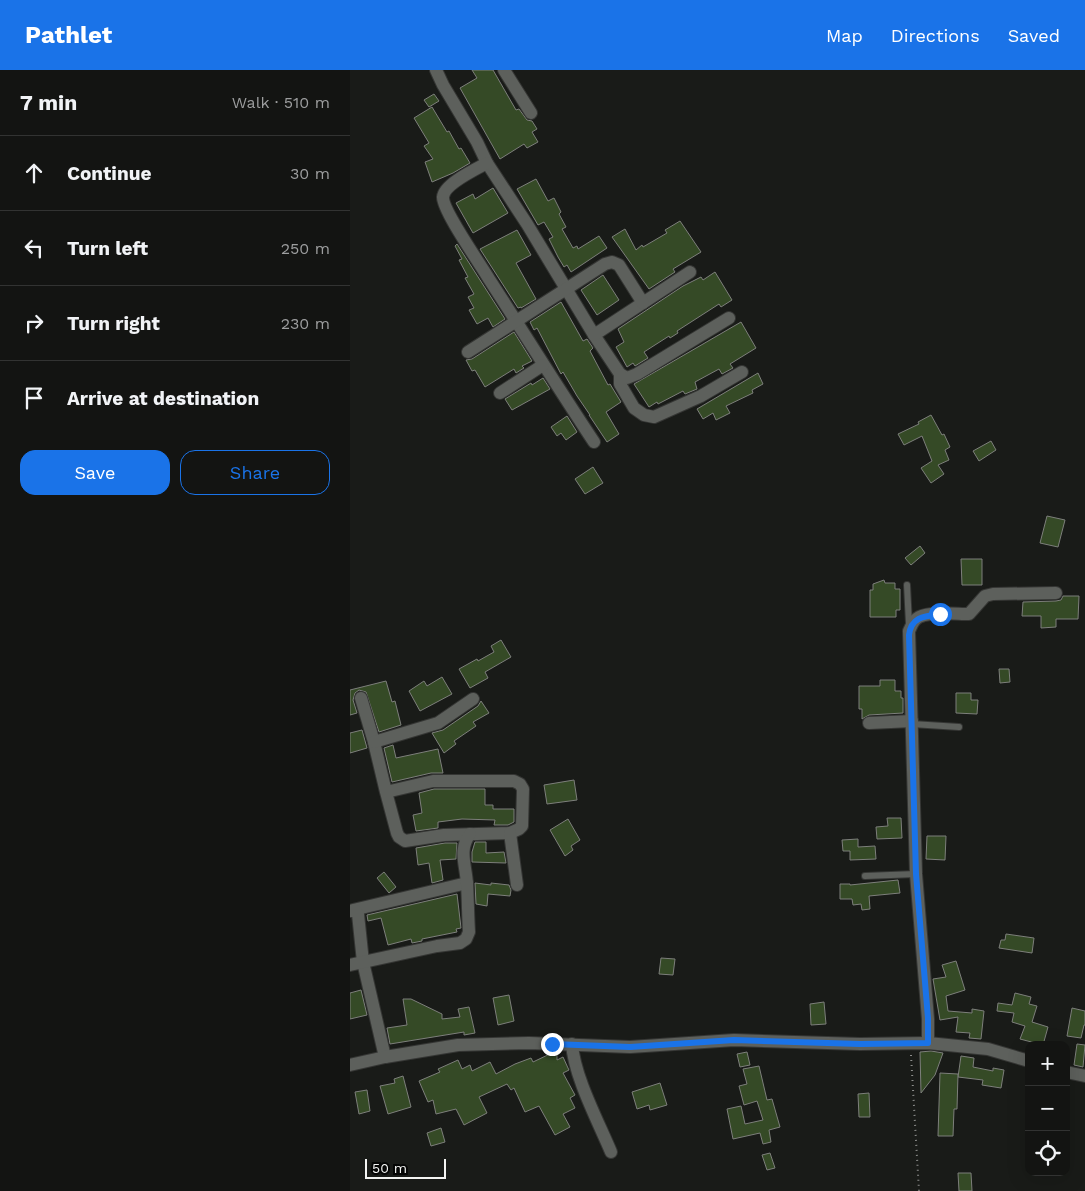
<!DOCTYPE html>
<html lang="en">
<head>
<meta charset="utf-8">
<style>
	:root { --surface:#131412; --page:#202120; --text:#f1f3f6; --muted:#9d9e9f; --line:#323332; --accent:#1a73e8 }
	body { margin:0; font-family:"Work Sans",sans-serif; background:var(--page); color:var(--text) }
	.controls { position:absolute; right:15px; bottom:15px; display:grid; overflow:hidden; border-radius:10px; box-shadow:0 5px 20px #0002 }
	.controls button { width:45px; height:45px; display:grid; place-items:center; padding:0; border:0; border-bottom:1px solid var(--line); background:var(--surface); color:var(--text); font:25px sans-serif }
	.scale { position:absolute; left:15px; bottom:12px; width:81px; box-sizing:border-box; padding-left:5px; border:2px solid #f3f4f2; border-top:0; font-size:14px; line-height:18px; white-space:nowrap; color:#f3f4f2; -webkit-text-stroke:4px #050605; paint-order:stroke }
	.stop { position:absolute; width:15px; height:15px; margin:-11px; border:4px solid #1a73e8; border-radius:50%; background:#fff }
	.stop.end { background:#1a73e8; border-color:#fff; box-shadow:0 1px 5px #0008 }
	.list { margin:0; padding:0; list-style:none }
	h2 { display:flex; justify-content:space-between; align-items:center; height:65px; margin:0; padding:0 20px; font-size:21px }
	h2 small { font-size:16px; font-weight:400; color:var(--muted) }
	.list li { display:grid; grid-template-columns:32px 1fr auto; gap:15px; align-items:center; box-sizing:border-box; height:75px; padding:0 20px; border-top:1px solid var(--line) }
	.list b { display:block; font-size:19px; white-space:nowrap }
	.list em { font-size:16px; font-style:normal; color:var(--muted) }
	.actions { display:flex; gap:10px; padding:15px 20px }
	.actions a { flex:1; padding:11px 0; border:1px solid var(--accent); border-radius:15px; text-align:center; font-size:18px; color:var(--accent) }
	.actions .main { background:var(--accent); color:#fff }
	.icon { flex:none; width:28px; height:28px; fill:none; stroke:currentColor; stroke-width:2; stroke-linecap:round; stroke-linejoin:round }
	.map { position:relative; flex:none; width:735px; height:1121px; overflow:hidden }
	header { display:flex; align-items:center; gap:30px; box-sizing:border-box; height:70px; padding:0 25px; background:var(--accent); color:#fff }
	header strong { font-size:24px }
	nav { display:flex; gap:28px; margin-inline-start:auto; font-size:18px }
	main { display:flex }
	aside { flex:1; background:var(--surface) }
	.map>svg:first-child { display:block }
	.building { fill:#354a26; stroke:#7d7f7b }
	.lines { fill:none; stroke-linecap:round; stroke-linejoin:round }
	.lane-casing { stroke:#353634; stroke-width:8 }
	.street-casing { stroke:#353634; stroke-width:14 }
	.path { stroke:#8e8f8d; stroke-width:2; stroke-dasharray:1 4; stroke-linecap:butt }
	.lane { stroke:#5d605c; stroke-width:6 }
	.street { stroke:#5d605c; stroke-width:12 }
	.route { stroke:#1a73e8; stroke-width:6 }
</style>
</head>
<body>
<header>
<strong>Pathlet</strong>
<nav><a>Map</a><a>Directions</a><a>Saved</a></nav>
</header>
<main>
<aside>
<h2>7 min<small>Walk · 510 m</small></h2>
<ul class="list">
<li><svg class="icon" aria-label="ahead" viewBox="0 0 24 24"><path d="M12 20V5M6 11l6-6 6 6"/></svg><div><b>Continue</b></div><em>30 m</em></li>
<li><svg class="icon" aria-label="left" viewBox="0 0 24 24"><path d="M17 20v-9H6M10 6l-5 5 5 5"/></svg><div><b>Turn left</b></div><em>250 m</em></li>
<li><svg class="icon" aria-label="right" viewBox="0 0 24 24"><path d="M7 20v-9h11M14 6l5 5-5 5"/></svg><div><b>Turn right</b></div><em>230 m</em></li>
<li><svg class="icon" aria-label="arrive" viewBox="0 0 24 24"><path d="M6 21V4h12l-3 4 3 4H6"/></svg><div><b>Arrive at destination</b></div></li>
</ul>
<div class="actions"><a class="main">Save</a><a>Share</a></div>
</aside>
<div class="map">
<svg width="735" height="1121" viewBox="0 0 735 1121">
	<rect width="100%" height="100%" fill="#191b18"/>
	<g class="building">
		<polygon points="122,0 143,0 166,40 169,39 177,50 182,51 187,59 182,62 188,72 177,78 174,74 150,89 110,18 127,8"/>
		<polygon points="84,24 89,31 79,37 74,30"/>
		<polygon points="82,37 97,62 99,61 109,79 111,78 120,93 103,103 82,112 75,92 83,89 74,76 79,73 64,48"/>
		<polygon points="186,109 198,131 204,128 211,142 209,144 216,157 212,159 223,178 227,176 228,179 249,166 257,178 221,202 217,195 214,197 208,187 199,169 203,167 194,152 188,155 167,119"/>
		<polygon points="143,118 158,143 123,163 106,133 123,124 125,129"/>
		<polygon points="330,151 351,182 323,199 325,202 299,219 262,167 275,159 286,180 292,175 293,177 317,163 315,160"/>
		<polygon points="167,160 181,185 166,193 186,229 171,238 171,237 168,238 130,179"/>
		<polygon points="107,174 155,249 143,257 138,248 127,254 119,240 124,238 118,227 124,224 115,208 118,207 109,190 112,189 105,176"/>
		<polygon points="365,202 382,230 371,237 369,234 327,261 328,263 320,268 319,266 294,282 298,288 285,296 283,293 277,297 266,277 274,272 268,259 333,216 351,207 353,210"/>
		<polygon points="253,205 269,230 247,245 231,220"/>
		<polygon points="211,232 233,271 237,269 243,278 240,281 258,315 260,314 271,332 256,342 269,364 257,372 239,345 240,345 227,326 213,302 211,304 187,258 184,260 180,252"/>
		<polygon points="391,252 406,278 380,294 383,298 372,304 369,299 345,312 347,319 335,324 333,321 308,334 307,332 299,337 284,314"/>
		<polygon points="164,262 182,291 172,296 174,298 166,303 164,299 135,317 125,300 122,301 116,290 122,289"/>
		<polygon points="408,303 413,314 402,320 403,323 376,336 380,343 366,350 363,343 353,349 347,339"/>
		<polygon points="193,308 200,319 162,340 155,329 181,313 182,315"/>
		<polygon points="581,345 592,365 594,364 600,377 595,380 599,390 588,395 594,404 581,413 571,398 582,391 572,366 554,375 548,364 569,354 568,352"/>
		<polygon points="217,346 227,362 216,370 211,363 207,366 201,357"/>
		<polygon points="641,371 646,380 629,391 623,381"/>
		<polygon points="243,397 253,413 235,424 225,409"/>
		<polygon points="697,446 715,450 708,477 690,473"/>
		<polygon points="570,476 575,483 561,495 555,488"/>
		<polygon points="611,489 632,489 632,515 612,515"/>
		<polygon points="534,510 535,513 545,513 545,519 550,519 550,540 546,540 546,547 520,547 520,520 523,520 523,514"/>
		<polygon points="713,526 729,526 728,549 706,549 706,557 691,558 691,546 672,546 673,532 706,531 711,530"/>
		<polygon points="151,570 161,587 135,602 138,608 120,618 109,599 127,589 128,591 144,582 141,576"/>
		<polygon points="649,599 659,599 660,612 650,613"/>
		<polygon points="92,607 102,624 70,641 59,621 74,611 77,616"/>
		<polygon points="530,610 545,610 545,621 551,621 551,628 553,628 553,643 519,645 512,649 512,639 509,639 509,616 530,616"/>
		<polygon points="36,611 42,632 45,631 51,655 29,662 16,622 9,620 5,623 3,630 7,643 0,645 0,620"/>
		<polygon points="606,623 621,623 621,630 628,630 627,644 606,643"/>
		<polygon points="131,631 139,643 123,652 126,656 104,671 106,674 94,683 82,663 93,660 128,636"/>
		<polygon points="12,660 17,678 0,683 0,663"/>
		<polygon points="43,675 46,688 88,679 93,703 81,703 42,712 34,678"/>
		<polygon points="224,710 227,730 197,734 194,715"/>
		<polygon points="84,719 135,719 135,735 143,735 143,739 164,739 164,752 158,755 144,755 145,750 112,749 88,752 88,758 66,761 63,745 72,743 69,723"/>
		<polygon points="537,748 551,748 552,768 527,769 526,757 538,756"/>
		<polygon points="218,749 230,770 221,776 223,780 215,786 200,760"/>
		<polygon points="577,766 596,766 595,790 576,789"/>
		<polygon points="508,769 508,777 525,776 526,789 500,790 500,781 493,781 492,770"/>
		<polygon points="125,772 136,772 136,783 154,782 156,793 122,792 122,782"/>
		<polygon points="95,773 107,773 106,789 90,790 93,810 82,813 79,793 68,795 66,778"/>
		<polygon points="34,802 46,817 39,823 27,808"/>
		<polygon points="548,810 550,823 519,826 520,839 512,840 511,834 503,835 502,829 490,829 490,814 500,814 500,815"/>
		<polygon points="125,813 141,815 141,813 159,815 161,820 160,826 138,824 137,836 126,834"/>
		<polygon points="107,824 111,858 106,859 107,862 72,869 72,871 62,873 61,869 38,875 31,848 18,851 17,845"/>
		<polygon points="656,864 684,868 682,883 649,878 651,870 655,870"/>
		<polygon points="311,888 325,889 323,905 309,904"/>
		<polygon points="606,891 615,920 596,926 598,941 622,943 622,939 634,941 631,969 619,968 620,963 606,962 608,947 590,950 583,909 596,907 592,895"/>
		<polygon points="11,920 17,945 0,949 0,923"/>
		<polygon points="665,923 681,927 679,934 687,936 682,952 698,957 693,975 670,969 675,956 662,952 664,943 647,941 648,933 662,935"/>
		<polygon points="159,925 164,951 148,955 143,928"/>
		<polygon points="53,929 61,929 92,944 92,949 110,947 108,939 119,937 125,963 114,965 114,962 40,974 37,958 57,955"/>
		<polygon points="474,932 476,954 461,955 460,934"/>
		<polygon points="722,938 735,941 735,955 734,955 731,968 717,966"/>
		<polygon points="727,974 735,975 733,997 724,995"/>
		<polygon points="581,981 593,983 585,1005 571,1023 570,982"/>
		<polygon points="204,982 207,982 207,990 213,987 218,998 219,1000 213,1003 225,1025 220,1028 225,1038 213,1044 220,1057 205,1065 189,1036 175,1042 164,1018 161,1020 157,1014 129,1027 137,1043 114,1055 106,1039 86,1044 83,1030 78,1032 69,1011 90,1002 88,999 108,990 112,999 120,995 122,1001 140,992 146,1004 165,994 181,988 183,992"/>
		<polygon points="397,982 400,995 390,997 387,984"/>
		<polygon points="611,986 624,988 623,997 643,1001 643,998 654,1000 651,1018 632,1015 633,1010 608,1007"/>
		<polygon points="409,996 417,1030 422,1029 430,1057 419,1060 421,1072 413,1074 410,1063 383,1069 377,1039 391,1036 395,1054 413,1050 407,1031 394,1035 389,1016 397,1014 393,999"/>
		<polygon points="590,1003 608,1004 607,1039 604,1039 603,1066 588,1066"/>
		<polygon points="53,1006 61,1037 38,1044 30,1016 45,1013 44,1009"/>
		<polygon points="310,1013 317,1035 300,1040 299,1035 287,1039 282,1022"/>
		<polygon points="17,1020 20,1041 9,1044 5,1022"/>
		<polygon points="519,1023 520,1047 509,1047 508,1024"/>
		<polygon points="91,1058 95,1072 81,1076 77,1063"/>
		<polygon points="420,1083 425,1098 417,1100 412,1085"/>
		<polygon points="608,1103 621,1103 622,1121 609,1121"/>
	</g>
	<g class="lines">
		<defs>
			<g id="lane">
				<polyline points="557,515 559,554"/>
				<polyline points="562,654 609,657"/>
				<polyline points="515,806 566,804"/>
			</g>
			<g id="street">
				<polyline points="86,0 93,15 127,72 137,93 177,154 244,265 270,304 277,308 287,304 379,248"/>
				<polyline points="154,0 181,43"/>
				<path d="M137 93C126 99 94 114 93 127 92 140 131 195 139 209 174 263 208 318 244 372"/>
				<polyline points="244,265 340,202"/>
				<polyline points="118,282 255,194 262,192 269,195 293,233"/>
				<polyline points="270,304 270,314 284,338 294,345 304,347 351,326 392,302"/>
				<polyline points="150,323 193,295"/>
				<polyline points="11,628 24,672 36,722 83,711 164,711 170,714 173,719 172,756 169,759 160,763 94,765 55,771 49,767 47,763 36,722"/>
				<polyline points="519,653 562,651"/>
				<polyline points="24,672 88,653 123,629"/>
				<polyline points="160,763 167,815"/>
				<polyline points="3,840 117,813"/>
				<polyline points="0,841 6,841 8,844 13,892 35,987"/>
				<path d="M0 895 87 876 110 873 116 869 119 862C118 846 118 830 117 814 116 795 108 780 120 764"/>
				<path d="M578 973V949L566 804 559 561C562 555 563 550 569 547 581 541 606 544 619 544L635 526 643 524 706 523"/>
				<path d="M222 974C224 1006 248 1051 261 1082"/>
				<polyline points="0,995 35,987 108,975 179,973 280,977 384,970 510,974 578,973 638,979 679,991"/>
				<polyline points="716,1002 735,1006"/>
			</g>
		</defs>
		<use href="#lane" class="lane-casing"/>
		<use href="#street" class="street-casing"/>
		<polyline class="path" points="561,985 569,1121"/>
		<use href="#lane" class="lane"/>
		<use href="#street" class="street"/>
	</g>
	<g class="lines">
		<path class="route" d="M202 974 280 977 384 970 510 974 578 973V948L566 804 559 565C561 547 574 546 590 544"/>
	</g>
</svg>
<div class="controls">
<button>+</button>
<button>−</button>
<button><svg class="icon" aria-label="locate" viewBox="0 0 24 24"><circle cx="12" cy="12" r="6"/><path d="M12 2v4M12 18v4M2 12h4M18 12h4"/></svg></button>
</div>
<div class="scale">50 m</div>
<div class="stop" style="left:590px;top:544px"></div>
<div class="stop end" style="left:202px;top:974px"></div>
</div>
</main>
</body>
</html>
